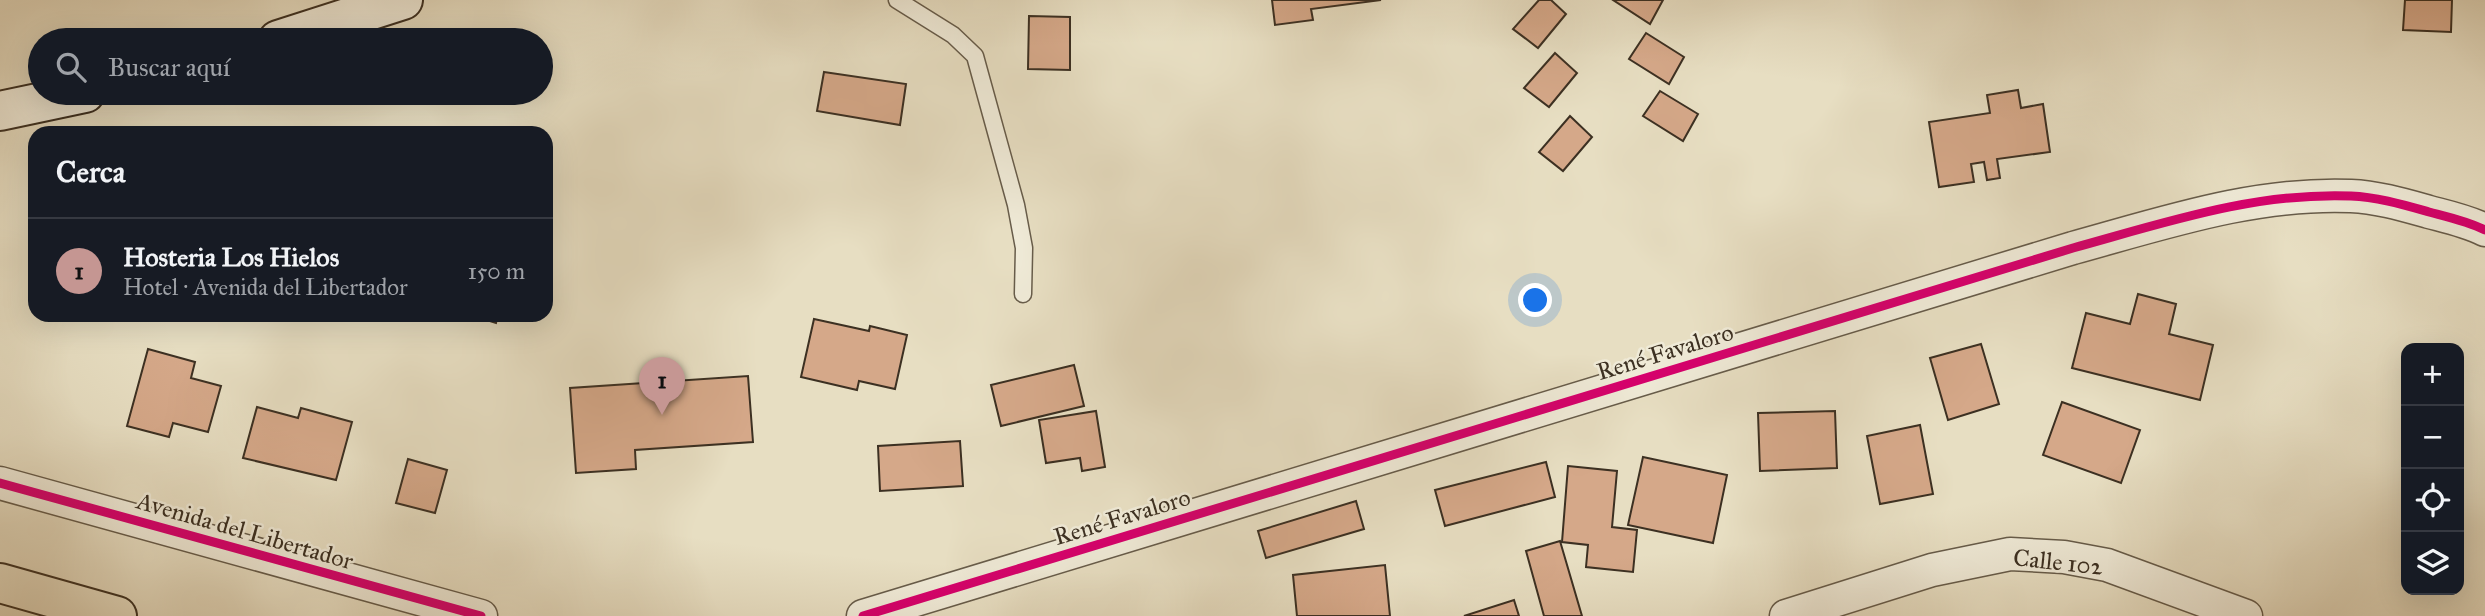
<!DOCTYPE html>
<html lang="es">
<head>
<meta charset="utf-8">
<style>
	:root { --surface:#171b24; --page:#242831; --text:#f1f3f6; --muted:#9ea1a6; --line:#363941; --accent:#c59692 }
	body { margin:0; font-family:"IM FELL Great Primer",serif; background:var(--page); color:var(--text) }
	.controls { position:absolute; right:21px; bottom:21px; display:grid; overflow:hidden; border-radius:14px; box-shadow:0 7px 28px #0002 }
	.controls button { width:63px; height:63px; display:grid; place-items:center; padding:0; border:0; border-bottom:2px solid var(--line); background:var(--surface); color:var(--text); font:35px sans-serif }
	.you { position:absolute; left:1536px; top:301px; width:24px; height:24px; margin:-18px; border:5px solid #fff; border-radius:50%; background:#1a73e8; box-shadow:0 0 0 10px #1a73e833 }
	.badge { display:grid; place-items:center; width:46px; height:46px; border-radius:50%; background:var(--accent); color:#111; font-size:23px; font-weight:700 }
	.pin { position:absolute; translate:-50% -58px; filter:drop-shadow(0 2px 4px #0008) }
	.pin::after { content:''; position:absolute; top:37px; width:24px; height:21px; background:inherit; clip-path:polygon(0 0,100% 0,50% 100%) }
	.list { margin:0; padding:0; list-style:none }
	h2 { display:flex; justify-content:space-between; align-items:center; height:91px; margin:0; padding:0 28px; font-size:30px }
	h2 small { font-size:23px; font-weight:400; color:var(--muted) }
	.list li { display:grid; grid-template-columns:46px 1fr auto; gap:21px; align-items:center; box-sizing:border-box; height:105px; padding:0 28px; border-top:2px solid var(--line) }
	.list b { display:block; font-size:26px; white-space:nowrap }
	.list p { margin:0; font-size:23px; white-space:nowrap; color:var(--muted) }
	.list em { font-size:23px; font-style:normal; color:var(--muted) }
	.icon { flex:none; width:38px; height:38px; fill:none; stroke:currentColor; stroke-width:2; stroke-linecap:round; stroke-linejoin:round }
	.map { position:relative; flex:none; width:2485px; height:616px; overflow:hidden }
	.search { position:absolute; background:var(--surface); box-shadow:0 7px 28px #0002; left:28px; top:28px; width:525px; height:77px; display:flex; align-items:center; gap:18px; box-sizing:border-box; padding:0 24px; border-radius:38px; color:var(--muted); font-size:26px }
	.panel { position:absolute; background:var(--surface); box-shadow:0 7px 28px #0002; left:28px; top:126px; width:525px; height:196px; border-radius:21px }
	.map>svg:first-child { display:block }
	.building { fill:#d5a889; stroke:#3c3022; stroke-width:2 }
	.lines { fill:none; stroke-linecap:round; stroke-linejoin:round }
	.lane-casing { stroke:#675c4a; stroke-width:19 }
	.street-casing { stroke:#675c4a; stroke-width:35 }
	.secondary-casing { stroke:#3c3022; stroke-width:42 }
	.primary-casing { stroke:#3c3022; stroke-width:42 }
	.lane { stroke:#efead7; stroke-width:16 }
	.street { stroke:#efead7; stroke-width:32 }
	.secondary { stroke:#efead7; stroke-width:38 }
	.primary { stroke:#e7dec2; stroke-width:38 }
	.cycleway-casing { stroke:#efead7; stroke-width:13 }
	.cycleway { stroke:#d6006c; stroke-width:9 }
	.labels { text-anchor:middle; stroke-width:5; stroke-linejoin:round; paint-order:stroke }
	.street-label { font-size:24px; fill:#3c3022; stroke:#efead7 }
</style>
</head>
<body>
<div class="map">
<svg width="2485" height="616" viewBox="0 0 2485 616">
	<rect width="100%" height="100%" fill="#e7dec2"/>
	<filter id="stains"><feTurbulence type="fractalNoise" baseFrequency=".00286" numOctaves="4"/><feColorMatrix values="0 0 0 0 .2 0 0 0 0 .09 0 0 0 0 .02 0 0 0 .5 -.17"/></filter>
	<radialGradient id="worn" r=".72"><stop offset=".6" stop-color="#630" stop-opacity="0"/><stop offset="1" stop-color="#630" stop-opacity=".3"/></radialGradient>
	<g class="building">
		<polygon points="1272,0 1381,0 1311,9 1313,20 1275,25"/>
		<polygon points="1539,0 1551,0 1566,14 1538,48 1513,29"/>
		<polygon points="1613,0 1663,0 1650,24"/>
		<polygon points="2405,0 2452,0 2451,32 2403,30"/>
		<polygon points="1029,16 1070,17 1070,70 1028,69"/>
		<polygon points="1646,33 1684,57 1669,84 1629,59"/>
		<polygon points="1555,53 1577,73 1549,107 1524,88"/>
		<polygon points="824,72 906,84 900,125 817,111"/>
		<polygon points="2018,90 2021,108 2043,104 2050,152 1997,159 2000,178 1987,180 1984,162 1971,164 1974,182 1939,187 1929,122 1990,113 1987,95"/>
		<polygon points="1660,91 1698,114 1683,141 1643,116"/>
		<polygon points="1570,116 1592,137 1563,171 1539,152"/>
		<polygon points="2138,294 2176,304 2169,334 2213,345 2200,400 2072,368 2086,313 2130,324"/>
		<polygon points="471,315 498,315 496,323"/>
		<polygon points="814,319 869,331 870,326 907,335 895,389 859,381 857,390 801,377"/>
		<polygon points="1981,344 1999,404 1948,420 1930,358"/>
		<polygon points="148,349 195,362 191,378 221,386 208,432 173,423 169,437 127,426"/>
		<polygon points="1074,365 1084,406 1001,426 991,385"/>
		<polygon points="748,376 753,442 635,450 636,469 576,473 570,388"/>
		<polygon points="2062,402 2140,430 2121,483 2043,455"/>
		<polygon points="257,407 298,418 301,408 352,422 336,480 243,458"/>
		<polygon points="1096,411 1105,467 1082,471 1080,458 1046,463 1039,420"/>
		<polygon points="1835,411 1837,468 1760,471 1758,413"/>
		<polygon points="1920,425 1933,494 1880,504 1867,436"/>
		<polygon points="960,441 963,486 880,491 878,446"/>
		<polygon points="1643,457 1727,475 1713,543 1628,525"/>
		<polygon points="408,459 447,470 435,513 396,503"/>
		<polygon points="1546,462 1555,497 1445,526 1435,490"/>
		<polygon points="1568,466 1617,471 1612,527 1637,530 1633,572 1586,567 1588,545 1562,542"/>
		<polygon points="1356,501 1364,529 1266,558 1258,531"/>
		<polygon points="1560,541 1582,616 1544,616 1526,551"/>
		<polygon points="1385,565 1390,616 1297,616 1293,575"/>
		<polygon points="1514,600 1519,616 1464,616"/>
	</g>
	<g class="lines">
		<defs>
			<polyline id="lane" points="897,0 953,35 975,56 1016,205 1024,248 1023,294"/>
			<g id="street">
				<polyline points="0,483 481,616"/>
				<path d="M863 616 2073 248C2164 223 2255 192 2351 196 2377 197 2404 205 2429 212 2448 217 2467 221 2485 230"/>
				<polyline points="1786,616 1932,570 2010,554 2064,557 2107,565 2246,616"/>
			</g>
			<g id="secondary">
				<polyline points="278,40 403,0"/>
				<polyline points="0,111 85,93"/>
			</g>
			<polyline id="primary" points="0,583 117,616"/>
		</defs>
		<use href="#lane" class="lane-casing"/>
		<use href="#street" class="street-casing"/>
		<use href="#secondary" class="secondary-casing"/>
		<use href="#primary" class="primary-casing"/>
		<use href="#lane" class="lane"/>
		<use href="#street" class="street"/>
		<use href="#secondary" class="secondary"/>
		<use href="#primary" class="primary"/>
		<defs>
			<g id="cycleway">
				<polyline points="0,483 481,616"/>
				<path d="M863 616 2073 248C2164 223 2255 192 2351 196 2377 197 2404 205 2429 212 2448 217 2467 221 2485 230"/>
			</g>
		</defs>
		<use href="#cycleway" class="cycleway-casing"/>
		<use href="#cycleway" class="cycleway"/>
	</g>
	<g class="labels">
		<g class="street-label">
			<text transform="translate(1665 352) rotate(-17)" y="8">René Favaloro</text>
			<text transform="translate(1122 517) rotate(-17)" y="8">René Favaloro</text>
			<text transform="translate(245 531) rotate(16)" y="8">Avenida del Libertador</text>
			<text transform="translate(2058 562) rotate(6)" y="8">Calle 102</text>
		</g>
	</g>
	<rect width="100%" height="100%" filter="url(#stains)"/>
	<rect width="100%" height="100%" fill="url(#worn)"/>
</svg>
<div class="controls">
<button>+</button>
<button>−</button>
<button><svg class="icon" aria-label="locate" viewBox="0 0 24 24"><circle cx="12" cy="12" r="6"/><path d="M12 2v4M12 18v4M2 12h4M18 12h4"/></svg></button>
<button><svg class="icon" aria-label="layers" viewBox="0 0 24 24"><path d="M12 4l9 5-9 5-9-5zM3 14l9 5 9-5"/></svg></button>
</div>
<div class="you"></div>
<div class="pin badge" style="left:662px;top:415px">1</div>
<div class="search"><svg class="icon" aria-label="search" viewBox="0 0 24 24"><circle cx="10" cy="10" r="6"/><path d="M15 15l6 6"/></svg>Buscar aquí</div>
<section class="panel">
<h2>Cerca<small></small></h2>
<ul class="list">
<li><span class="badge">1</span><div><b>Hosteria Los Hielos</b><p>Hotel · Avenida del Libertador</p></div><em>150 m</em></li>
</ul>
</section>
</div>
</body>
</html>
